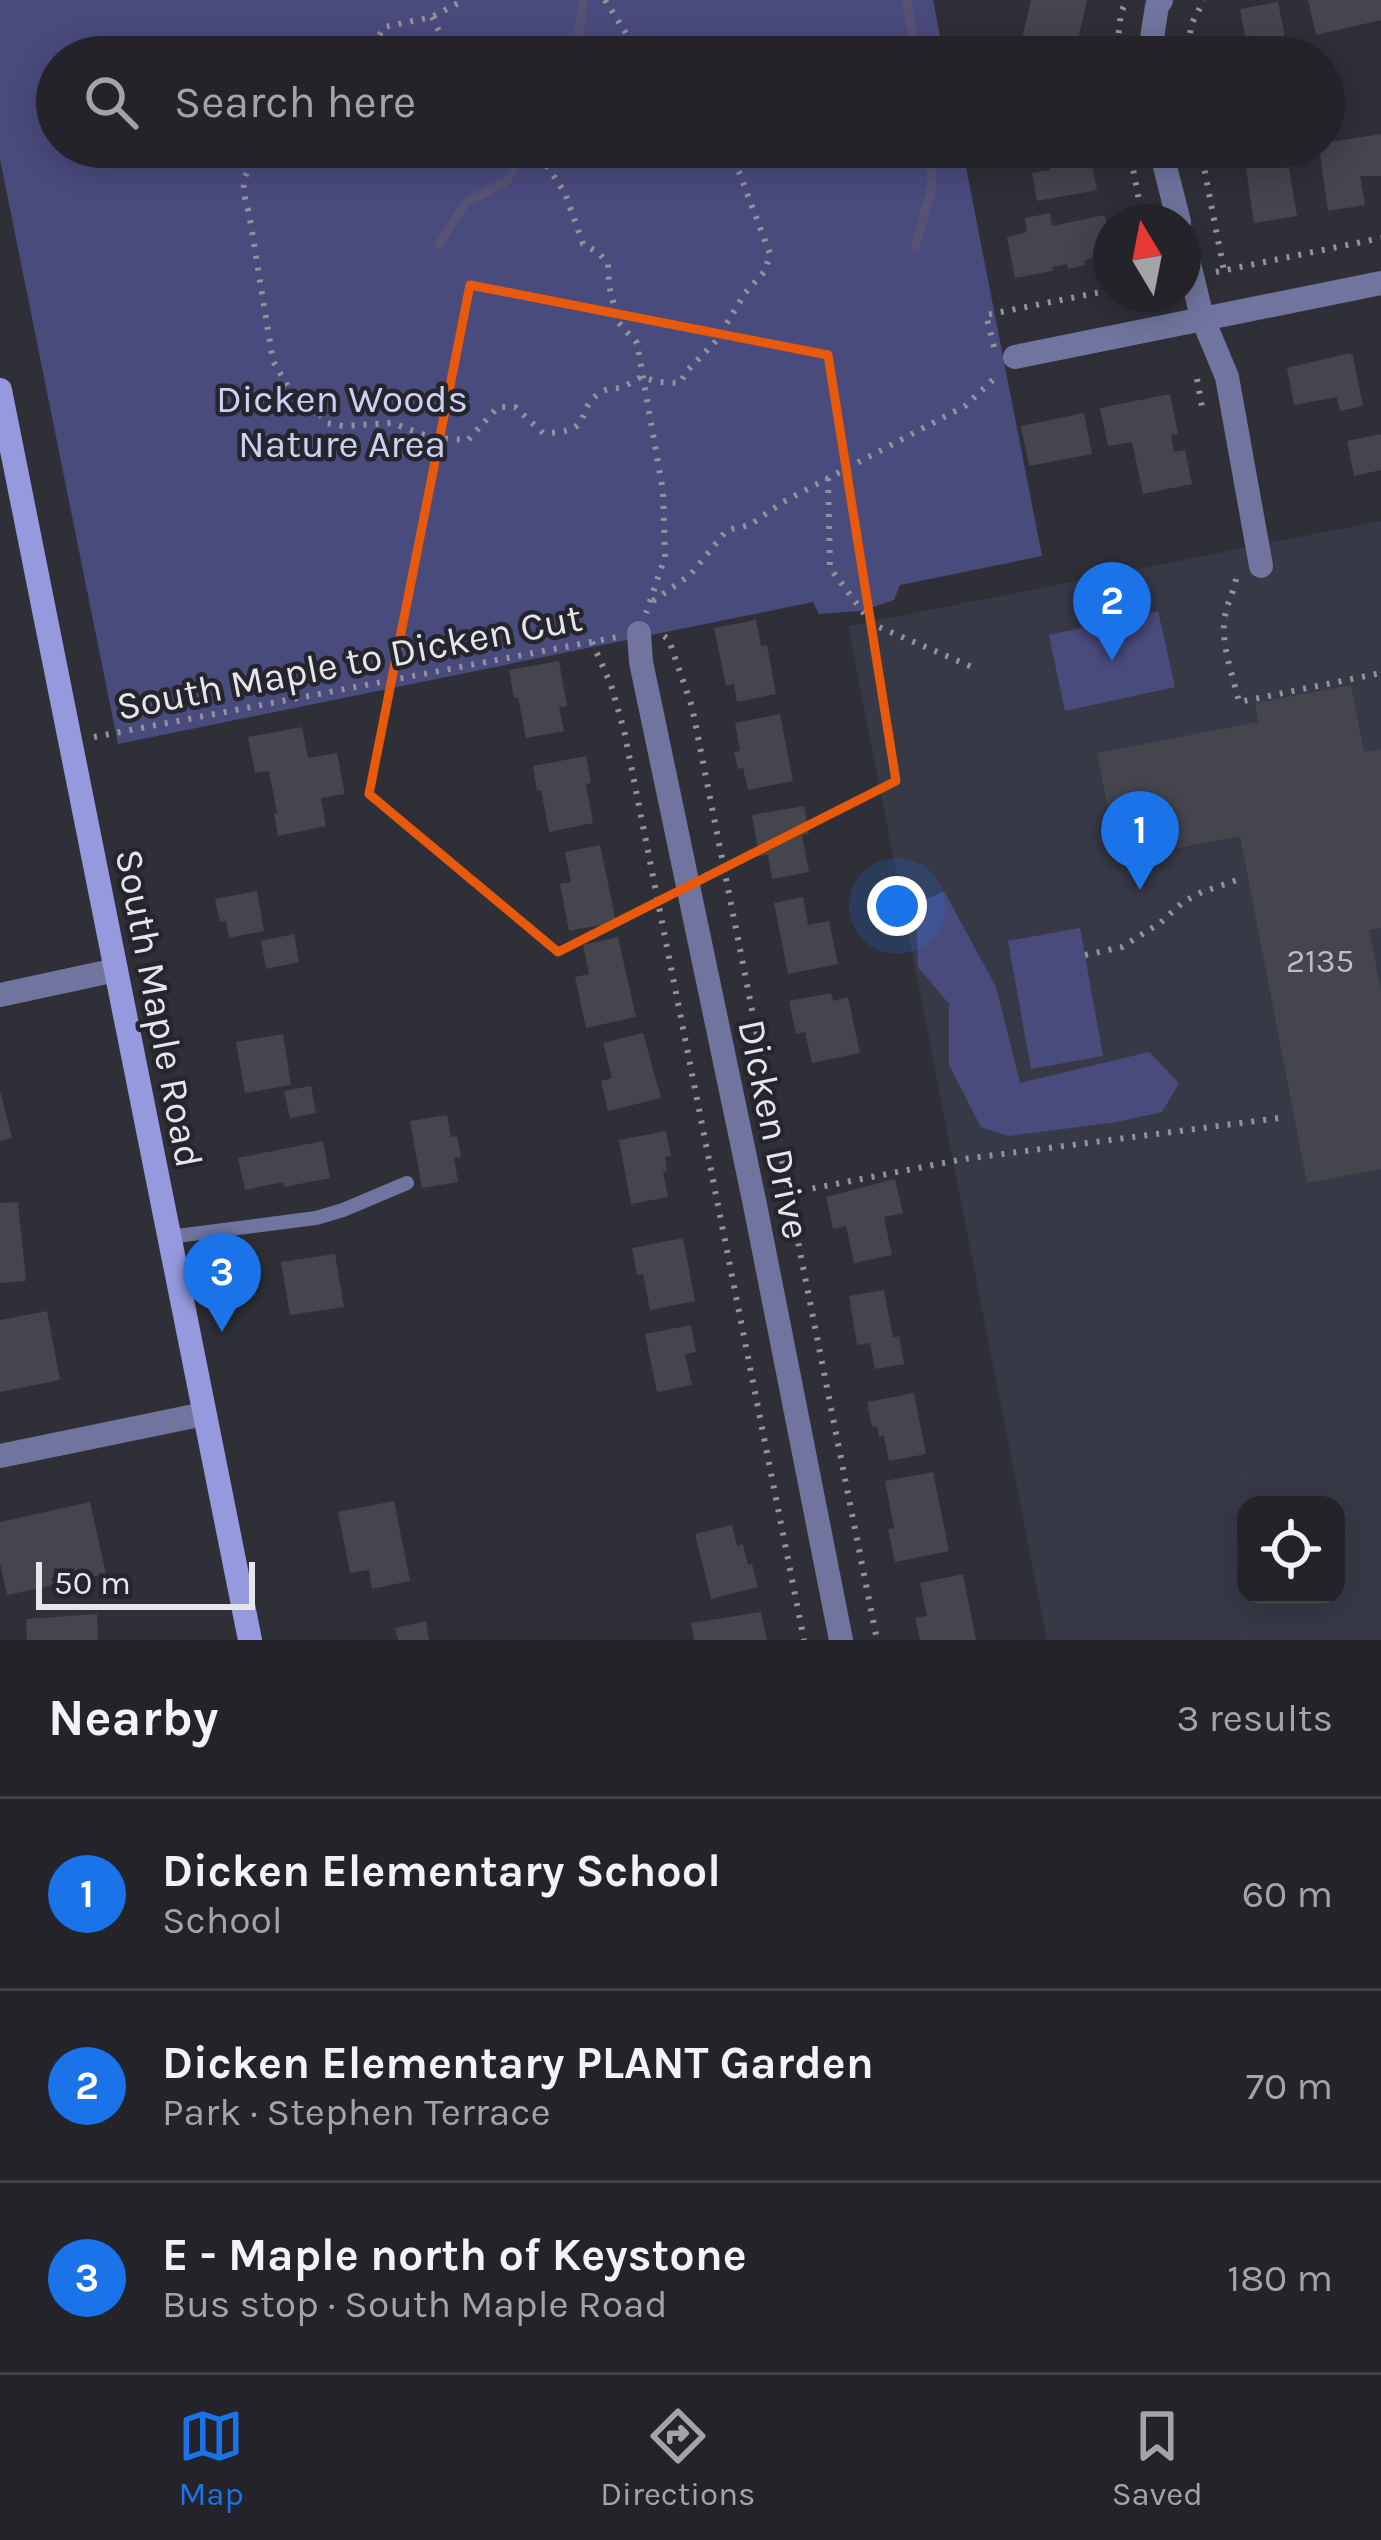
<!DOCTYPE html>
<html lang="en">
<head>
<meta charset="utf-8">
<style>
	:root { --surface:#232329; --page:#2b2b31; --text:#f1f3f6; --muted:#a3a4a8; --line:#404046; --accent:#1a73e8 }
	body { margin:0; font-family:Karla,sans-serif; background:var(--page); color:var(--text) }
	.controls { position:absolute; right:36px; bottom:36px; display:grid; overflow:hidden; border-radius:24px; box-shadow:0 6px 30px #0003 }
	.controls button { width:108px; height:108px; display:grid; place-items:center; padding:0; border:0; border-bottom:3px solid var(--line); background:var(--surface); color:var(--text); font:60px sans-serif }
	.compass { position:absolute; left:1093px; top:204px; width:108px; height:108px; border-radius:50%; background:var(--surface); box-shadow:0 6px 30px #0003; rotate:350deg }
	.scale { position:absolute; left:36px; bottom:30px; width:219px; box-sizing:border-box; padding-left:12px; border:6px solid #e5e5ea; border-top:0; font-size:33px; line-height:42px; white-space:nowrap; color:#e5e5ea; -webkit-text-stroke:9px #25262d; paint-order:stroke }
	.you { position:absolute; left:897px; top:906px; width:42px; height:42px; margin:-30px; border:9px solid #fff; border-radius:50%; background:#1a73e8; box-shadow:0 0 0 18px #1a73e833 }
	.badge { display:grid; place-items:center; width:78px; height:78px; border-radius:50%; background:var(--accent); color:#fff; font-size:39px; font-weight:700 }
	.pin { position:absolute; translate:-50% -99px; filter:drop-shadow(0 3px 6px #0008) }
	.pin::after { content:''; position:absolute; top:63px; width:42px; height:36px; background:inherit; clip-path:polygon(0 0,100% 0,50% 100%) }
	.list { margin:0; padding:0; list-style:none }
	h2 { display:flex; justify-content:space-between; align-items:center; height:156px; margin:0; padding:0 48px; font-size:51px }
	h2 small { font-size:39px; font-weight:400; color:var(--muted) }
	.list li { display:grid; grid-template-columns:78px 1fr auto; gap:36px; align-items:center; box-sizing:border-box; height:192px; padding:0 48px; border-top:3px solid var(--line) }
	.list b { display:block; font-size:45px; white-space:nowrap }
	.list p { margin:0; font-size:39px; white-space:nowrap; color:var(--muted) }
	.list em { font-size:39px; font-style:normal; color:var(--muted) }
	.icon { flex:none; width:66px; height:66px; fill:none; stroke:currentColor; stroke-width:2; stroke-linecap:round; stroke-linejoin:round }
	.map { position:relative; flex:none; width:1381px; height:1640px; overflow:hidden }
	.search { position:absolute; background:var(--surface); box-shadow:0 6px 30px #0003; left:36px; right:36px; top:36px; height:132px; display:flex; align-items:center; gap:30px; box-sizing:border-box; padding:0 42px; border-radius:66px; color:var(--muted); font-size:45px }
	.sheet { height:732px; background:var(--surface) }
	nav { display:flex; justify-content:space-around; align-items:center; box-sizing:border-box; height:168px; border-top:3px solid var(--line); background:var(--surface); font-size:33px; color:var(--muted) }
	nav a { display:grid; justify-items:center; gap:6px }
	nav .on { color:var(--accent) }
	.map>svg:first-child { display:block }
	.built { fill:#383947; fill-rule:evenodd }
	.green { fill:#4a4b7d }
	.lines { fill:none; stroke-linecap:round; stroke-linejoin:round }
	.stream { stroke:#565274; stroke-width:9 }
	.building { fill:#44454d }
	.path { stroke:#929299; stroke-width:6; stroke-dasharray:3 9; stroke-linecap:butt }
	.lane { stroke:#71749e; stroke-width:14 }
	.street { stroke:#71749e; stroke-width:24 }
	.secondary { stroke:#9699dd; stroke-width:24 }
	.marked { fill:none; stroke:#e8590c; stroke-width:9; stroke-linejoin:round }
	.labels { text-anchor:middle; stroke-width:9; stroke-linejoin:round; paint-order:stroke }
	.number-label { font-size:33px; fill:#bdbdc3 }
	.park-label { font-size:39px; fill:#cdd0f2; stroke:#25262d }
	.street-label { font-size:39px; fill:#e5e5ea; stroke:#25262d }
</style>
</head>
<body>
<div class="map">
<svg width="1381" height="1640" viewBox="0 0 1381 1640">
	<rect width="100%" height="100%" fill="#2f2f37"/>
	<path class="built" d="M1381 521V1640H1047L848 626ZM1246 1505H1336V1595H1246Z"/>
	<g class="green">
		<polygon points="0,0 933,0 944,57 57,57 57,147 962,147 1042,556 900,585 894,600 861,611 819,614 813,602 118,744 0,159"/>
		<polygon points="1158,611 1175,687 1065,711 1049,635"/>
		<polygon points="944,891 996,987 1020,1083 1149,1052 1179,1083 1162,1112 1117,1122 1008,1136 981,1127 949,1065 949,1004 918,967 916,904"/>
		<polygon points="1080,928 1103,1056 1031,1069 1008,941"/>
	</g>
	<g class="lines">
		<g class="stream">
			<polyline points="907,0 915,57"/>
			<polyline points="576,57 583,0"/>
			<polyline points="439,245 465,203 507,181 523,151 531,147"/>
			<polyline points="915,247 932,188 930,147"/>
		</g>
	</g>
	<g class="building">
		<polygon points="1031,0 1087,0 1074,57 1044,57 1019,51"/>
		<polygon points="1308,0 1381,0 1381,20 1316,35"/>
		<polygon points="1278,2 1289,57 1249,57 1240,9"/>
		<polygon points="1381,134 1381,176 1360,176 1365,205 1328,211 1319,147 1324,147 1324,143"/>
		<polygon points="1046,147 1089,147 1097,190 1037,201 1032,173 1050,170"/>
		<polygon points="1243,147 1283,147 1285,162 1288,161 1297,216 1254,223"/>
		<polygon points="1050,213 1052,226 1105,215 1111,254 1084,260 1085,265 1068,269 1067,264 1052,267 1053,271 1015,278 1007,237 1027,232 1025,218"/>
		<polygon points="1350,353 1353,356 1363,406 1340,411 1337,397 1294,405 1287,368"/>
		<polygon points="1170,394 1178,434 1171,435 1174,452 1185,450 1192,484 1143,494 1132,442 1108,446 1100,408"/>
		<polygon points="1084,413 1092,454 1029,466 1021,426"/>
		<polygon points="1381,434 1381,470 1354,476 1347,441"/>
		<polygon points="756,620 761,646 767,645 776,694 737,702 734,684 726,686 714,628"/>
		<polygon points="559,661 567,706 559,707 564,731 526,738 518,697 514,698 509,670"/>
		<polygon points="1351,685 1364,752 1381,749 1381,928 1369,930 1381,990 1381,1169 1307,1183 1240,836 1118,860 1097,753 1258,722 1255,703"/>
		<polygon points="780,714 793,781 748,790 743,768 738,769 734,752 740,751 735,723"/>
		<polygon points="302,727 308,758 337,753 345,794 321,798 326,826 278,836 274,813 277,813 269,771 255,773 248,737"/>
		<polygon points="586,756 591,783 586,784 593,823 549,832 541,790 537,791 533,766"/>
		<polygon points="804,806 809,834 802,835 809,872 772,879 768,855 759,856 752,815"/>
		<polygon points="600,845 616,922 569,931 560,884 571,882 565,852"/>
		<polygon points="257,891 264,931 229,938 226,921 220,922 215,899"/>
		<polygon points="803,897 808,925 829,921 838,964 788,974 774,903"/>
		<polygon points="294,934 299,962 266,969 261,941"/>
		<polygon points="618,937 636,1017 586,1028 575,977 589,974 583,945"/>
		<polygon points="831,993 833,1001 848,997 860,1053 812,1063 805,1032 796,1034 789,1001"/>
		<polygon points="643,1033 661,1098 608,1111 601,1081 612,1078 603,1043"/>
		<polygon points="283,1034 291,1085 245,1093 236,1042"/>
		<polygon points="311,1086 316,1113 290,1118 284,1091"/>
		<polygon points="0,1091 12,1138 0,1141"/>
		<polygon points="447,1115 451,1137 457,1136 461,1157 454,1158 458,1182 422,1188 410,1121"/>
		<polygon points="666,1131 671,1156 665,1157 667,1171 663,1172 668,1197 631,1204 619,1140"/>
		<polygon points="323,1141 330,1178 284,1187 283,1182 245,1190 238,1158"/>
		<polygon points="895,1179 903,1213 884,1217 892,1255 854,1263 846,1226 833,1229 826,1197"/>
		<polygon points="18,1202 26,1281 0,1283 0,1203"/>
		<polygon points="683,1238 695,1301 650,1310 643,1274 637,1275 632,1248"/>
		<polygon points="335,1254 344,1307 290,1315 281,1262"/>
		<polygon points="884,1290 893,1338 899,1336 904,1364 875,1369 870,1343 857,1345 849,1296"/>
		<polygon points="47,1311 60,1380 0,1392 0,1320"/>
		<polygon points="691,1325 696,1352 685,1354 692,1385 657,1392 645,1334"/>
		<polygon points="914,1393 926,1454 889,1461 884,1436 879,1437 877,1426 872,1427 867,1402"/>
		<polygon points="933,1472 949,1551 895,1562 888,1529 894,1528 885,1481"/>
		<polygon points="394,1501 410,1581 372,1589 369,1570 350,1573 338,1512"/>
		<polygon points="90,1502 106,1574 7,1595 0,1563 0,1522"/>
		<polygon points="732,1525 737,1546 743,1544 748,1565 752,1564 758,1587 711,1599 695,1534"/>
		<polygon points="963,1574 976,1640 920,1640 915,1618 927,1616 920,1583"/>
		<polygon points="761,1612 767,1640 694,1640 691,1623"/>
		<polygon points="97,1614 98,1640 27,1640 26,1619"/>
		<polygon points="426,1621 429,1640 398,1640 395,1628"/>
	</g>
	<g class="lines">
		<g class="path">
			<polyline points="605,0 629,38 637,57"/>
			<polyline points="432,17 452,57"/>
			<polyline points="372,57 372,48 384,27 432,17 464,0"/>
			<polyline points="1116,57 1121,12 1127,0"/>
			<polyline points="1188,57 1191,25 1204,0"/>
			<path d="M271 147C244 171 238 177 249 213L273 361 291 392 316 408 326 423 343 426 392 423 433 438 468 440 498 407H515L543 433C599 433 571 409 603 391 609 388 616 389 623 387 629 384 635 380 641 377L659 382 680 383 687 371 717 340 745 293 765 271 770 254 739 172 725 147"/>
			<polyline points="516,147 547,166 565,193 583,244 599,253 608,264 609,285 618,322 637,343 663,491 665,557 646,613"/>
			<polyline points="669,147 680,154 690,147"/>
			<polyline points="1129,147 1143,222"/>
			<polyline points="1200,147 1224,271"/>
			<polyline points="1216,272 1381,238"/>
			<polyline points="994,347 986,315 1111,290"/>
			<polyline points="1197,379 1202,407"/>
			<polyline points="828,478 830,568 872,624 972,667"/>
			<path d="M1236 579C1234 592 1227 603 1225 616 1220 643 1233 676 1239 702L1381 673"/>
			<polyline points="653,601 690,575 727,530 750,525 783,502 965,406 998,375"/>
			<polyline points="664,636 669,640 692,707 877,1640"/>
			<polyline points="592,642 611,685 624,730 804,1640"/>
			<polyline points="94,737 617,637"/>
			<polyline points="1085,955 1122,947 1160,923 1183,902 1202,892 1243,878"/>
			<polyline points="789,1193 964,1159 1287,1117"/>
		</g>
		<polyline class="lane" points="169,1237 316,1218 343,1210 407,1183"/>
		<g class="street">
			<polyline points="1149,57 1157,6 1161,0"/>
			<polyline points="1160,147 1179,222"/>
			<polyline points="1183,239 1202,317 1227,377 1261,566"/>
			<polyline points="1015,357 1381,283"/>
			<polyline points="639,633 641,662 754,1200 841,1640"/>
			<polyline points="0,995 116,970"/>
			<polyline points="0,1456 204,1414"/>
		</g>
		<polyline class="secondary" points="0,390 250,1640"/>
	</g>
	<path class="marked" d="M470 285 828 355 896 781 558 952 369 794Z"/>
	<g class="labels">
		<g class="number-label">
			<text x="1320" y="972">2135</text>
		</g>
		<g class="park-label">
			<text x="342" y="412">Dicken Woods<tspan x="342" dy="45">Nature Area</tspan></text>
		</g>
		<g class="street-label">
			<text transform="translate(349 661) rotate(-11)" y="14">South Maple to Dicken Cut</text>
			<text transform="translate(160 1008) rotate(79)" y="14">South Maple Road</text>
			<text transform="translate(775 1129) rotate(78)" y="14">Dicken Drive</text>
		</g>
	</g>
</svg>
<div class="controls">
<button><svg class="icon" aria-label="locate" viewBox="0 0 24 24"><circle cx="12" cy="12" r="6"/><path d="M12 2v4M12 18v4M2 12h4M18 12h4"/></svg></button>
</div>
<svg class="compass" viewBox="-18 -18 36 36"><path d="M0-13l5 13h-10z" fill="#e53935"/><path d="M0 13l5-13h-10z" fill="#a3a4a8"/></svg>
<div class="scale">50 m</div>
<div class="you"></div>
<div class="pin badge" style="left:1140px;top:890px">1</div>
<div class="pin badge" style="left:1112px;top:661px">2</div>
<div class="pin badge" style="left:222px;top:1332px">3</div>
<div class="search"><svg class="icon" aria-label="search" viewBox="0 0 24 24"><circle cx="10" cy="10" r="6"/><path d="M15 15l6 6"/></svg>Search here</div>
</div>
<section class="sheet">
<h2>Nearby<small>3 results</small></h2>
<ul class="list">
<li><span class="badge">1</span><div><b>Dicken Elementary School</b><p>School</p></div><em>60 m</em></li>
<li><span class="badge">2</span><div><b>Dicken Elementary PLANT Garden</b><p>Park · Stephen Terrace</p></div><em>70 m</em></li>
<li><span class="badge">3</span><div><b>E - Maple north of Keystone</b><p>Bus stop · South Maple Road</p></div><em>180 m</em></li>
</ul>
</section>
<nav>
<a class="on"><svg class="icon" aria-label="map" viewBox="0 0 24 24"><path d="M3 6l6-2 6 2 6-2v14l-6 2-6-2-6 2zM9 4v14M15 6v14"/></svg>Map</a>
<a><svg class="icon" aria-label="directions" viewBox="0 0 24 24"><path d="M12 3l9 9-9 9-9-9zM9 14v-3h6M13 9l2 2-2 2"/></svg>Directions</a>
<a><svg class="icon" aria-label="saved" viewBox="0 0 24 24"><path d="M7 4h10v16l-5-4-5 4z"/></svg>Saved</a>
</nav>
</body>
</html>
